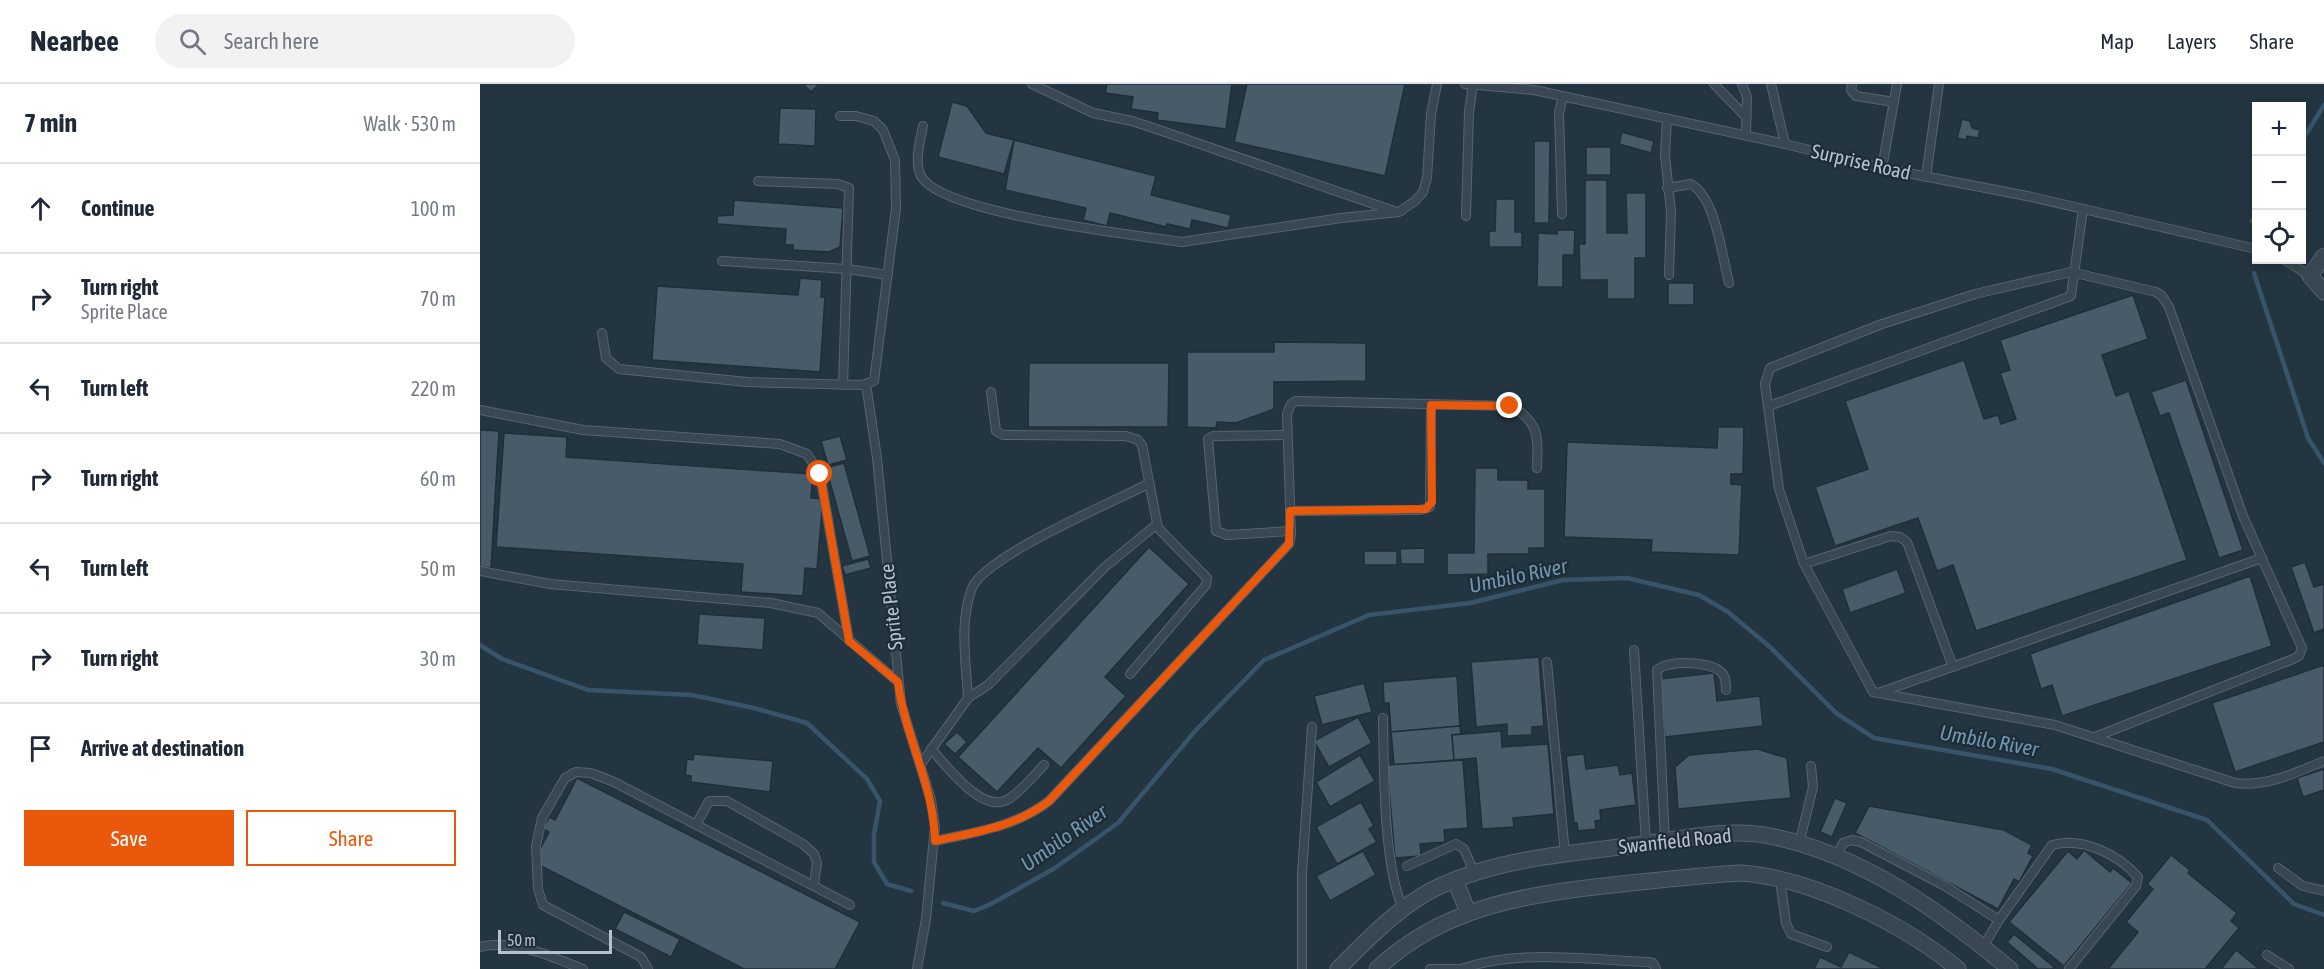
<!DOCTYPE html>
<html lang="en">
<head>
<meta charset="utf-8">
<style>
	:root { --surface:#fff; --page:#f2f2f3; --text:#1f2937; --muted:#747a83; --line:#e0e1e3; --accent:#ea580c }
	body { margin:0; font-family:"Asap Condensed",sans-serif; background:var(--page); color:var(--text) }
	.controls { position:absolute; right:18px; top:18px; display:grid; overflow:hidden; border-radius:0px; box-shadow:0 3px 9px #0003 }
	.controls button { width:54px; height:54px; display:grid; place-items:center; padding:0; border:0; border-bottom:2px solid var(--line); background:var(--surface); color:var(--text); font:30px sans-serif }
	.scale { position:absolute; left:18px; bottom:15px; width:114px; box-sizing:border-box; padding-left:6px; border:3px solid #b5c1cc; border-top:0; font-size:16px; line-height:21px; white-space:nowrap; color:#b5c1cc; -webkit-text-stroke:4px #1d2c36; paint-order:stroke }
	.stop { position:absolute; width:18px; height:18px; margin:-14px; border:4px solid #ea580c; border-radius:50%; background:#fff }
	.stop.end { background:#ea580c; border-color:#fff; box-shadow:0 2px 6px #0008 }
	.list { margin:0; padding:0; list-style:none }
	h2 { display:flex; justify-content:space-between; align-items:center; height:78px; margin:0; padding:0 24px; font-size:26px }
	h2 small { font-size:20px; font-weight:400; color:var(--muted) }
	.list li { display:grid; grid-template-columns:39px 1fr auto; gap:18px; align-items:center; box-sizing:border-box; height:90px; padding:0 24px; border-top:2px solid var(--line) }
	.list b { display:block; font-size:22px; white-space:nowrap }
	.list p { margin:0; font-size:20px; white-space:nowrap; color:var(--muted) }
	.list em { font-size:20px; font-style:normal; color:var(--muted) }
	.actions { display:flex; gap:12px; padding:18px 24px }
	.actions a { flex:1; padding:14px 0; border:2px solid var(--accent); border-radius:0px; text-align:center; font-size:21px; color:var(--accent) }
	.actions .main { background:var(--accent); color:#fff }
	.icon { flex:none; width:33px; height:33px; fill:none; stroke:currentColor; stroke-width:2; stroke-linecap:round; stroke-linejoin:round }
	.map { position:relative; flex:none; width:1844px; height:885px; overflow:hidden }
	header { display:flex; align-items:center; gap:36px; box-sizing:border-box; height:84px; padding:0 30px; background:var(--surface); border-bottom:2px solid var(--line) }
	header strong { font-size:28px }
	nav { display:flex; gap:33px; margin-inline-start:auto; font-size:21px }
	.search { width:420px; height:54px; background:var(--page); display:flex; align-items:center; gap:15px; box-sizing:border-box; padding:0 21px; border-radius:33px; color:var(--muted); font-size:22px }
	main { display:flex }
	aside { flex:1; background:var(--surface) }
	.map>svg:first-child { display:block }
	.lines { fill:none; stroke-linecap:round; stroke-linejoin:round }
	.stream { stroke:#37546a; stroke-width:4.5 }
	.building { fill:#485b68; stroke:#1f2e38; stroke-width:1.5 }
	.service-casing { stroke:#56646f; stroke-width:10 }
	.minor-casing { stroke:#56646f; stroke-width:17 }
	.service { stroke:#384751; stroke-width:8 }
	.minor { stroke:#384751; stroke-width:15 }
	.route { stroke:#ea580c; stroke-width:8 }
	.labels { text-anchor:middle; stroke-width:4.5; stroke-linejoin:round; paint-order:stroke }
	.street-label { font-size:20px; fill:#b5c1cc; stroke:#1d2c36 }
	.water-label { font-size:21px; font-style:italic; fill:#7397b0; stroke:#1d2c36 }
</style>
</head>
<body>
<header>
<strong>Nearbee</strong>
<div class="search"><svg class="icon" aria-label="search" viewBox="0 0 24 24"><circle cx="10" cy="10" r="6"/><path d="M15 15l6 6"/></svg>Search here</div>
<nav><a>Map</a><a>Layers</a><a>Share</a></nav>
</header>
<main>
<aside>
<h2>7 min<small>Walk · 530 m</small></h2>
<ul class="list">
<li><svg class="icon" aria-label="ahead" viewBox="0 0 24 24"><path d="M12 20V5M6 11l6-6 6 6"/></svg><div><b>Continue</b></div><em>100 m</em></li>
<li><svg class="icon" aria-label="right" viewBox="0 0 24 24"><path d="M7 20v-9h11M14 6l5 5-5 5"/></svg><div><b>Turn right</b><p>Sprite Place</p></div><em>70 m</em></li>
<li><svg class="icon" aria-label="left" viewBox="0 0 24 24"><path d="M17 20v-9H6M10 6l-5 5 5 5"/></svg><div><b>Turn left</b></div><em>220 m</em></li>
<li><svg class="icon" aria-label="right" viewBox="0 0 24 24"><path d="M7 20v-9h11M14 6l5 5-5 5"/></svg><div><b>Turn right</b></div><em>60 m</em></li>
<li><svg class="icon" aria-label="left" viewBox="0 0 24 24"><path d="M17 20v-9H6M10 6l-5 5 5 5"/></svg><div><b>Turn left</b></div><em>50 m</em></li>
<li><svg class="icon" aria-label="right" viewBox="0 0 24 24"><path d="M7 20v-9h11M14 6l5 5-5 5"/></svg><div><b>Turn right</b></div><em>30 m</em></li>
<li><svg class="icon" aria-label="arrive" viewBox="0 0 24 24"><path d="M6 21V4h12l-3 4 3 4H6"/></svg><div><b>Arrive at destination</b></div></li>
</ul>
<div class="actions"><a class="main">Save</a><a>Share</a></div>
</aside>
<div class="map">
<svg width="1844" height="885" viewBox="0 0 1844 885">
	<rect width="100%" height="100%" fill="#243542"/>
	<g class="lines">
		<g class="stream">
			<polyline points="1822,57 1844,21"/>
			<polyline points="1772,137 1776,130"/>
			<polyline points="1774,189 1828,354 1844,379"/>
			<polyline points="0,561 22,575 108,606 212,611 274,624 327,639 387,695 400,717 394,750 394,778 407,800 431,807"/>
			<polyline points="463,819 494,827 511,820 575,784 638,739 716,646 784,576 889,531 990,519 1083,496 1147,494 1219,511 1248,528 1290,563 1356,629 1394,654 1572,685 1727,736 1814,820 1844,831"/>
		</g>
	</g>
	<g class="building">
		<polygon points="323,0 339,0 331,8"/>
		<polygon points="627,0 752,0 746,45 677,36 678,29 651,25 653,13 625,9"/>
		<polygon points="767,0 925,0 905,92 754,58"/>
		<polygon points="472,18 487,22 506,49 534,56 524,90 458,73"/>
		<polygon points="300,24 336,25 335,62 298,60"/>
		<polygon points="1482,35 1490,37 1492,44 1500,46 1498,54 1487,52 1486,56 1477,54"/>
		<polygon points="1142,48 1174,57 1171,69 1139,60"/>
		<polygon points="534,56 676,92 671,111 751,131 748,144 712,136 710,145 687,140 686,143 630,129 627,142 603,136 606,124 525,106"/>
		<polygon points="1054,57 1070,57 1069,139 1054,139"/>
		<rect x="1106" y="63" width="25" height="28"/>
		<polygon points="1105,96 1127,96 1127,149 1147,149 1146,109 1166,109 1166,174 1155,174 1155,215 1127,215 1127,196 1100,196 1099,160 1105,160"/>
		<polygon points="1016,115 1035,115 1035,148 1042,148 1042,163 1009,163 1009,147 1015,147"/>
		<polygon points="254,116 363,124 360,163 349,168 313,166 313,161 305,161 306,145 237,140 237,132 253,131"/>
		<polygon points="1077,146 1095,146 1094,171 1083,171 1083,203 1057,203 1058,149 1077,150"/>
		<polygon points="320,194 342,196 341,213 345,213 340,288 172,276 177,202 318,211"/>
		<rect x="1188" y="199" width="26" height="22"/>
		<polygon points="1653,211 1668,255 1622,271 1636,312 1649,307 1707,476 1496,547 1473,481 1457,487 1438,434 1355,462 1335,403 1388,385 1365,317 1484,276 1504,335 1518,331 1521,340 1536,335 1520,289 1530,286 1520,256"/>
		<polygon points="794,258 886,259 886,297 794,298 794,325 756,339 737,338 736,344 707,343 707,268 794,268"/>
		<polygon points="549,279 689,279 688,343 548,343"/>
		<polygon points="1706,296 1763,466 1739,474 1689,329 1680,332 1671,308"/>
		<polygon points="1238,343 1264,343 1263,390 1251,390 1251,400 1262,401 1259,471 1171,468 1172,456 1084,453 1087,358 1237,364"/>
		<polygon points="0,346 19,347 11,484 0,483"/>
		<polygon points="24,349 87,353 86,373 333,390 331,414 343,415 337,485 325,484 323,512 261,508 263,480 16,463"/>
		<polygon points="360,352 367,376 348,381 341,357"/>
		<polygon points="364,379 390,472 372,477 346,384"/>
		<polygon points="995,384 1018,384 1018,396 1048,396 1048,405 1065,405 1065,464 1049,464 1049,470 1008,470 1008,490 967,491 967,469 994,469"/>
		<polygon points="669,463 709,500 625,593 646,612 581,684 558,664 517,708 478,673"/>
		<polygon points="945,464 945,480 921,480 920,465"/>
		<rect x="884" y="467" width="33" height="14"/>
		<polygon points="388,475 391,484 365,491 362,482"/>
		<polygon points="1825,478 1834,503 1844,500 1844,545 1834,549 1811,483"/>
		<polygon points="1417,485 1426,509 1370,529 1362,505"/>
		<polygon points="1770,492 1792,562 1582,632 1572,601 1561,605 1550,570"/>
		<polygon points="219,530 285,534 283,566 217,561"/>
		<polygon points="1059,573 1064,642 1052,643 1052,651 1027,652 1027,640 996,643 991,578"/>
		<polygon points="1844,581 1844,658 1755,688 1732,619"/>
		<polygon points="1234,589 1237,617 1280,612 1283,642 1185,653 1179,595"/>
		<polygon points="977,592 980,642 911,648 909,619 904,619 903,598"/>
		<polygon points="884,599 892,628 842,641 834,612"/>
		<polygon points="878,633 892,659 849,683 834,657"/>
		<polygon points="980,642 981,650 972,651 974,676 914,681 911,648"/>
		<polygon points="1021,647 1022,663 1068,660 1074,730 1033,734 1034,743 1002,745 996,674 974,676 972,651"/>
		<polygon points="477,648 487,658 475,670 464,660"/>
		<polygon points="1277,665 1307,674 1311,714 1198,725 1195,683 1209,671"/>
		<polygon points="214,670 293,677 290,708 211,698 211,692 205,691 207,675 213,676"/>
		<polygon points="1104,670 1106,685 1138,681 1140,691 1152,689 1156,721 1120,726 1121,736 1115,737 1116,745 1098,747 1097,739 1094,739 1086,672"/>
		<polygon points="880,671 895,697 850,723 836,698"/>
		<polygon points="983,676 988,744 964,746 965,758 940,760 941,772 915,774 907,681"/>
		<polygon points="1844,685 1844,706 1823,713 1817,694"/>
		<polygon points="97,694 380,838 355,885 264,885 53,778 69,748 63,745 69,733 75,736"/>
		<polygon points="1355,714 1367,719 1352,753 1340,748"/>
		<polygon points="881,718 894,742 889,745 897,758 857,780 836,743"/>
		<polygon points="1389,722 1524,746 1552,761 1548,769 1553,772 1539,798 1534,795 1518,825 1375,749"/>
		<polygon points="1604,766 1630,788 1633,784 1652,799 1584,882 1529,838 1588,767 1597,775"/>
		<polygon points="883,767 896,791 850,817 836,792"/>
		<polygon points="1691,771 1710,786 1708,789 1757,829 1751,837 1759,844 1725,885 1628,885 1658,848 1646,838 1673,805 1667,800"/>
		<polygon points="144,828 200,855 191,873 135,845"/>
		<polygon points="1534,850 1574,883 1572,885 1558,885 1527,858"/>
		<polygon points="1756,866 1779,885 1741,885"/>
		<polygon points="1369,868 1404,885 1334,885 1340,873 1361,883"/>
	</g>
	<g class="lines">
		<defs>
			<g id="service">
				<polyline points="552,0 613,29 652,37 685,48 914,127"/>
				<polyline points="985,0 1054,6 1305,60 1402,84 1552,113 1776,165"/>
				<polyline points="1234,0 1266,33"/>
				<polyline points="1262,0 1267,13 1266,51"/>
				<polyline points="1291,0 1305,60"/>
				<polyline points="1372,0 1371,6 1376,12 1414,18"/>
				<polyline points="1187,34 1185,71 1191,128 1189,191"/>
				<path d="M443 42C440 57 434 78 441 92 461 130 656 151 702 158L861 134 919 128 935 117 943 108 947 94 951 30 957 0"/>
				<polyline points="1402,84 1417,0"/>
				<polyline points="1446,93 1459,0"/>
				<polyline points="278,97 358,100 369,104 363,301"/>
				<path d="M1187 104 1211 100C1236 114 1242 173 1249 199"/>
				<polyline points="1082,130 1079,29 1083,12"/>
				<polyline points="986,132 989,28 993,0"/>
				<polyline points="1805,176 1830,192"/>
				<polyline points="242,177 367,185 408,191"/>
				<polyline points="122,249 126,274 139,285 267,298 382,301 394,297 416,124 415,76 403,46 394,37 376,32 360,32"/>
				<polyline points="386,300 397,374 421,620 451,716 455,743 446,835 437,885"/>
				<polyline points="511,308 516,347 523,351 646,352 658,356 662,361 678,444 727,494 726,501 650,590"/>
				<polyline points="1289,322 1591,212 1603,125"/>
				<polyline points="0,326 103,346 300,360 327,370 340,390 369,557"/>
				<polyline points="807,351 733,352 728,355 736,447 747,451 811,447"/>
				<polyline points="810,427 940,426 950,423 951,321"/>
				<polyline points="1324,480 1411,452 1420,453 1427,458 1473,583"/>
				<polyline points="0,487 70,500 291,519 338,529 418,598"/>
				<polyline points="1154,566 1166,759"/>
				<polyline points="1067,578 1085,770"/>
				<polyline points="1398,609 1782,474"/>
				<path d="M488 614C486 579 479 538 492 504 505 472 633 418 668 400"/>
				<path d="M903 634C904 685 903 780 923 825"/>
				<path d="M1615 653 1813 575 1819 572 1822 564 1763 432 1689 223 1682 212 1676 208 1591 188 1495 210 1402 240 1290 284 1285 300 1299 405 1324 480 1393 608 1575 641 1755 699C1787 703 1815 689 1844 677"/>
				<path d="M451 665C468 683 501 729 527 716 541 708 553 692 564 681"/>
				<polyline points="441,680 488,614 508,601 625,483 677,440"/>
				<polyline points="217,739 229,717 247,717 323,760 334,770 337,779 334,800"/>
				<path d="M455 757C496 748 535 743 569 717L809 460 811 451 807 330 811 320 816 317 1030 322C1060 337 1058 354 1057 384"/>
				<path d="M1185 757 1177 586C1188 576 1230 577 1241 588 1246 592 1246 600 1246 606"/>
				<polyline points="1319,760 1333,703 1331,682"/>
				<path d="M1356 773 1363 759 1372 756 1381 758 1465 802 1519 836 1572 761C1602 752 1639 771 1658 793L1656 802 1589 885"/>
				<polyline points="927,782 976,760 984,765 994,788"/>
				<polyline points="1798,784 1823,802 1844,807"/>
				<polyline points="1300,796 1306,839 1311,850 1347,863"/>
				<path d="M0 863C35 854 71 873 103 885"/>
				<polyline points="1503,863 1519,836"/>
				<polyline points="1787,871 1809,885"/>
				<path d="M984 884C1041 865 1109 876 1168 878L1173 879 1176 885"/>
				<polyline points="168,885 161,873 63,821 58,805 56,762 62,734 85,694 96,688 111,689 134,698 370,821"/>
				<polyline points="822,885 822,789 832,643"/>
				<polyline points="950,885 988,885"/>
			</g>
			<g id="minor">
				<polyline points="1844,172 1830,192 1844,208"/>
				<polyline points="975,796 988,828"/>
				<path d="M858 885C888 855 921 820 960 802 1023 773 1096 769 1164 760 1205 754 1249 744 1290 752 1381 770 1460 827 1530 885"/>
				<path d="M897 885C960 825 1041 811 1123 802 1169 797 1214 792 1260 789 1329 793 1424 840 1478 885"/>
			</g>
		</defs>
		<use href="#service" class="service-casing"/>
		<use href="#minor" class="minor-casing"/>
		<use href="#service" class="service"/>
		<use href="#minor" class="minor"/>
	</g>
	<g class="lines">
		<path class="route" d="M340 390 369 557 418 598C425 653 454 701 455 757 496 748 535 743 569 717L809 460 810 427 946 425 952 418 951 321 1030 322"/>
	</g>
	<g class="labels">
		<g class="street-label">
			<text transform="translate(1381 78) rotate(13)" y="7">Surprise Road</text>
			<text transform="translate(411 523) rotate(-96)" y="7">Sprite Place</text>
			<text transform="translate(1195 757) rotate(-6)" y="7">Swanfield Road</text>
		</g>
		<g class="water-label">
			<text transform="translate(1038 492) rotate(-12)" y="7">Umbilo River</text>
			<text transform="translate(1509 657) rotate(10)" y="7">Umbilo River</text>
			<text transform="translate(584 754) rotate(-35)" y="7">Umbilo River</text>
		</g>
	</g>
</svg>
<div class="controls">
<button>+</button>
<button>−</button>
<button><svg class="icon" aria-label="locate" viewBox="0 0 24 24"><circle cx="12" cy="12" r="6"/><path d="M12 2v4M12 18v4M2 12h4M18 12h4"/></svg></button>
</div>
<div class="scale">50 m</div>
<div class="stop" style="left:340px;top:390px"></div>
<div class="stop end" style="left:1030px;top:322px"></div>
</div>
</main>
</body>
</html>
